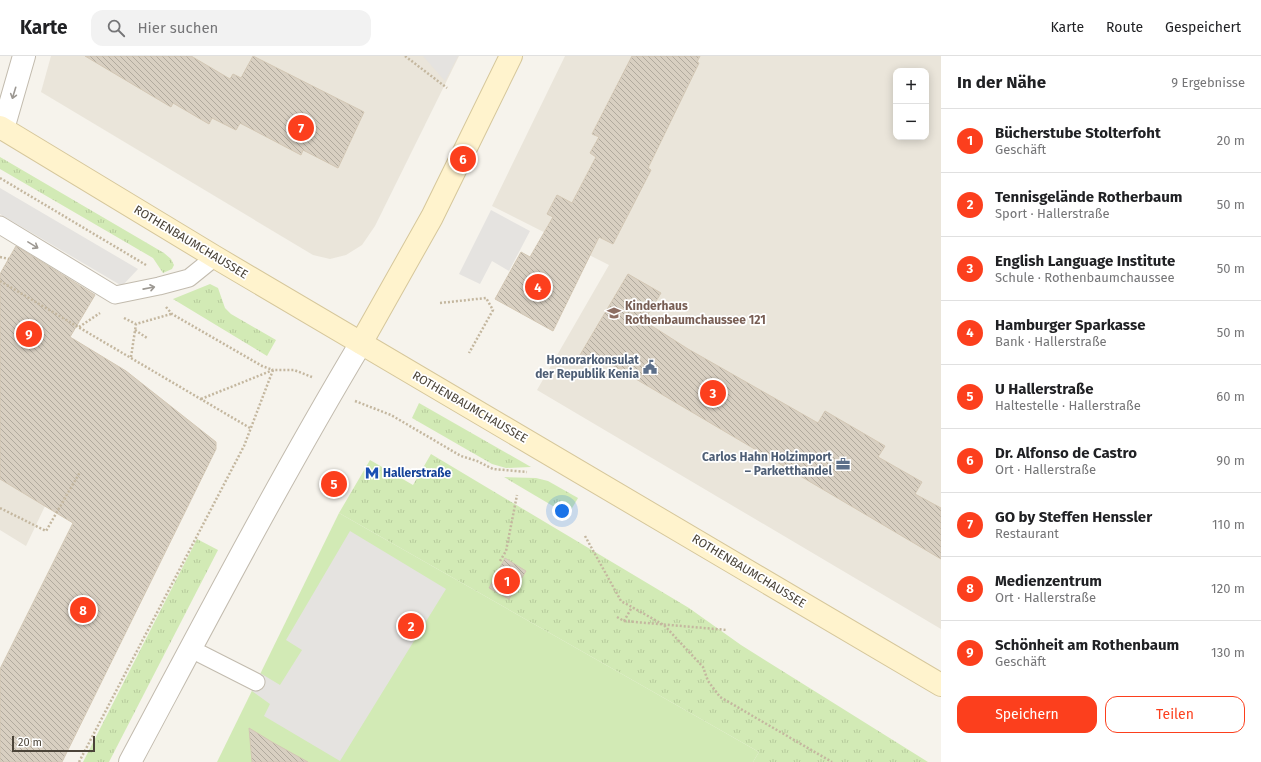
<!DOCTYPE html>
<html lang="de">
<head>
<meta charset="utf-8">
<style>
	:root { --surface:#fff; --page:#f2f2f2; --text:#202124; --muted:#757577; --line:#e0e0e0; --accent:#fc3f1d }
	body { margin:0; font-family:"Fira Sans",sans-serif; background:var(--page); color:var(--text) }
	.controls { position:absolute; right:12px; top:12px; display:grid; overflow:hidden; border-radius:8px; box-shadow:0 2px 10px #0003 }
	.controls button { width:36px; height:36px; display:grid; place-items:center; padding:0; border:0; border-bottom:1px solid var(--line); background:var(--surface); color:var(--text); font:20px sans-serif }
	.scale { position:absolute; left:12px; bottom:10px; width:83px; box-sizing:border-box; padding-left:4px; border:2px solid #4b4439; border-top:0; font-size:11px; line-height:14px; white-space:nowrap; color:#4b4439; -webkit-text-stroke:3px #fff; paint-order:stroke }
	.you { position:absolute; left:562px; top:455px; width:14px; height:14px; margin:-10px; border:3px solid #fff; border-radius:50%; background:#1a73e8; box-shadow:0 0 0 6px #1a73e833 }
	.badge { display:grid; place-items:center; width:26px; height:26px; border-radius:50%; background:var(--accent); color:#fff; font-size:13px; font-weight:700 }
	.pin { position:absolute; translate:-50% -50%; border:2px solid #fff; box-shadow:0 1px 4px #0006 }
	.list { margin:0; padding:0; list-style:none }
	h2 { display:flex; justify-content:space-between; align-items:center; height:52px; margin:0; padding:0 16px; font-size:17px }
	h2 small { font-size:13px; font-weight:400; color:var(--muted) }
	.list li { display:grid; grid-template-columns:26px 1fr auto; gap:12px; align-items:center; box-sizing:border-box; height:64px; padding:0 16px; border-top:1px solid var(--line) }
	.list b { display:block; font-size:15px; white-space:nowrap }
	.list p { margin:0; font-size:13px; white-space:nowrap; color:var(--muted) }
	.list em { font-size:13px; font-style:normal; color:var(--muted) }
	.actions { display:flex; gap:8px; padding:12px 16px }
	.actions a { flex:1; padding:9px 0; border:1px solid var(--accent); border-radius:12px; text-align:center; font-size:14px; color:var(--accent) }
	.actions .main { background:var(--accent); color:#fff }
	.icon { flex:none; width:22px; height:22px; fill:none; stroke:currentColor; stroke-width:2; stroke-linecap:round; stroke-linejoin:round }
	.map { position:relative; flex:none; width:941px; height:706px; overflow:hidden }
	header { display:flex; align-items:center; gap:24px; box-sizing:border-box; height:56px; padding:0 20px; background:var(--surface); border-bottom:1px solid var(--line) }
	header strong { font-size:19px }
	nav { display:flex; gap:22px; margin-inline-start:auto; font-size:14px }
	.search { width:280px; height:36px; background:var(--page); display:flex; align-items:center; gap:10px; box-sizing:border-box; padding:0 14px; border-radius:12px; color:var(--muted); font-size:15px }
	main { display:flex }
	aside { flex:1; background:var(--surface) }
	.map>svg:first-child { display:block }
	.residential { fill:#eae5da; fill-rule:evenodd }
	.grass { fill:url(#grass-tufts) }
	.garden { fill:#d2eab5 }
	.parking { fill:#e5e3e0 }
	.building { fill:url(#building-back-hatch); stroke:#d3c7b4 }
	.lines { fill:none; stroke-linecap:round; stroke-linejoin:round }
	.service-casing { stroke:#c2bbae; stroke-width:19 }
	.minor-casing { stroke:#c2bbae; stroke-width:24 }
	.tertiary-casing { stroke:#c2bbae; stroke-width:24 }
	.secondary-casing { stroke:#d6c79b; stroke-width:24 }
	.path { stroke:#c4b79f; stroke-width:2.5; stroke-dasharray:2 2; stroke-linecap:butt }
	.service { stroke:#fff; stroke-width:17 }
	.minor { stroke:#fff; stroke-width:22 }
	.tertiary { stroke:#fff; stroke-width:22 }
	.secondary { stroke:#fff3cd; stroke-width:22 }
	.oneway { stroke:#9c9892 }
	.labels { text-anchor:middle; stroke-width:3.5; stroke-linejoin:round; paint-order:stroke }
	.street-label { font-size:12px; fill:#4b4439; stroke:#fff }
	.education-label { font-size:12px; font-weight:bold; fill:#785e54; stroke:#fff; text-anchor:start }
	.service-label { font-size:12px; font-weight:bold; fill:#4e5e75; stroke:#fff; text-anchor:end }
	.transit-label { font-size:12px; font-weight:bold; fill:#164399; stroke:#fff; text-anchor:start }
</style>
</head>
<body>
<header>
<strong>Karte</strong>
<div class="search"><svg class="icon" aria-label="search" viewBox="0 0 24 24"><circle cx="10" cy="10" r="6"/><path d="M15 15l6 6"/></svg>Hier suchen</div>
<nav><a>Karte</a><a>Route</a><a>Gespeichert</a></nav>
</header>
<main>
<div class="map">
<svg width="941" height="706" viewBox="0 0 941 706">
	<defs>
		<pattern id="grass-tufts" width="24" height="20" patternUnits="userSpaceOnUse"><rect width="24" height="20" fill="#d2eab5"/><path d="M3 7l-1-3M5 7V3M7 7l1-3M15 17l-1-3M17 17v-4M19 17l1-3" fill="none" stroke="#b6ca9c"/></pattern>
		<pattern id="building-back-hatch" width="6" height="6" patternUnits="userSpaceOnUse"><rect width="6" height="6" fill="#d8cfc1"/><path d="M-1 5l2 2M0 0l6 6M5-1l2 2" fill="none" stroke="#b1aa9e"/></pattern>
	</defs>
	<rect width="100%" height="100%" fill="#f6f3ec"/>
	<g class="residential">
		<polygon points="51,0 459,0 375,170 362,189 346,199 330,203 313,199 41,36"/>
		<path d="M565 0H941V573L537 334 609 209 492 150ZM896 15H926V81H896Z"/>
		<polygon points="0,423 45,450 26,490 0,474"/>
	</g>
	<g class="grass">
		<polygon points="0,101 164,197 171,203 174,209 172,213 163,217 153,202 0,113"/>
		<polygon points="210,228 218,232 225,252 231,258 276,284 267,300 173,243"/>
		<polygon points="419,347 531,411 506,412 492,408 412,362"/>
		<polygon points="431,398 689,552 741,589 928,706 753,706 759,696 339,457 370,404 413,429"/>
		<polygon points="504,421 536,422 548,425 578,442 568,459"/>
		<polygon points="197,483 218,494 109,706 83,706"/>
	</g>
	<polygon class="garden" points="339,457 759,696 753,706 217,706"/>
	<g class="parking">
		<polygon points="423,0 458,0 445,25"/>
		<polygon points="0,132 138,213 122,230 0,158"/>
		<polygon points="491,154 530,175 509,215 492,205 480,228 459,218"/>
		<polygon points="350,475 446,533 340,705 264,660 270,648 252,635 260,617 280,629 302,594 286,584"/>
	</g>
	<g class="building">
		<polygon points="85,0 191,0 230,23 233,18 241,22 253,0 364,56 338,112 303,94 301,99 240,67 236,74 212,62 209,68 173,47 171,51"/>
		<polygon points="632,0 700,0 697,6 699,7 648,112 651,114 630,155 613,188 599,181 553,275 495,243 521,196 530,201 553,161 547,158 557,139 572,147 596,101 590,97 599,81 592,78"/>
		<polygon points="16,190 95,239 70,281 126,315 216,386 216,393 62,706 0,706 0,613 73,467 0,423 0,218"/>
		<polygon points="628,218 661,237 644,265 688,293 818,367 825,355 885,390 878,401 922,426 915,438 941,452 941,503 602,303 598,309 580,299"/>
		<polygon points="505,502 526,515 509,543 489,532"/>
		<polygon points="249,672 272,686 308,706 252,706"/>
	</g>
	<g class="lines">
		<defs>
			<g id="service">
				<polyline points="0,169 115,239 159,230 189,222 215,201"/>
				<polyline points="191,593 256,626"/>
			</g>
			<polyline id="minor" points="3,73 24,0"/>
			<path id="tertiary" d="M130 706C205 566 279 424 361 287"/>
			<g id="secondary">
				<polyline points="0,71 215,201 941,629"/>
				<polyline points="361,287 432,161 511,0"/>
			</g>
		</defs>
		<use href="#service" class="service-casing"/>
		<use href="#minor" class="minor-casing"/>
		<use href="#tertiary" class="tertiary-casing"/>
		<use href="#secondary" class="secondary-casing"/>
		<g class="path">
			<polyline points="405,0 447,32"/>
			<polyline points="0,122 146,209"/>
			<polyline points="0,201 9,203"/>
			<polyline points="0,225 250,372"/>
			<polyline points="440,247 486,242 493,254 469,297"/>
			<polyline points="166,251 172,258 262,310 273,314"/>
			<polyline points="124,262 136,268 171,258"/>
			<polyline points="79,271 100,257"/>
			<polyline points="135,274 147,282"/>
			<polyline points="131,301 136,268"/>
			<polyline points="201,343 273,314 294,314 312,321"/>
			<polyline points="355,345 391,359 461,400 477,405 493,413 527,416"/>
			<polyline points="0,452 46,475 80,416"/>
			<polyline points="585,480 621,545 664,569 703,611 708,625 720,641 832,706"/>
			<polyline points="500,505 506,495 517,439"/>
			<polyline points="617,561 624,565 727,574"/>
			<polyline points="624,565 632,551"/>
			<polyline points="79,706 244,390 273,314"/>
		</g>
		<use href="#service" class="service"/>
		<use href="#minor" class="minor"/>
		<use href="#tertiary" class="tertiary"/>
		<use href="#secondary" class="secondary"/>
	</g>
	<defs><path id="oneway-shaft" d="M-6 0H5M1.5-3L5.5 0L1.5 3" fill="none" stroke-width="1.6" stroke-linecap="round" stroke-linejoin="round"/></defs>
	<g class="oneway">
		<use href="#oneway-shaft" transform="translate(14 37) rotate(107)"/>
		<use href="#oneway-shaft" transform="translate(33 189) rotate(31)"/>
		<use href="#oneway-shaft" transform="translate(149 232) rotate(-11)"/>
	</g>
	<defs>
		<symbol id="school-bare" viewBox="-9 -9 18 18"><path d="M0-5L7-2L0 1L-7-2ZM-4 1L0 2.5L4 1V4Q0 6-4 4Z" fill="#8d6e63" stroke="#fff" stroke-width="2.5" paint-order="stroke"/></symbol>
		<symbol id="civic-bare" viewBox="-9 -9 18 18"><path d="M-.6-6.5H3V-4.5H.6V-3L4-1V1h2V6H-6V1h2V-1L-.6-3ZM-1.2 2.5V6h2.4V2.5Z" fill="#5c6f8a" stroke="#fff" stroke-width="2.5" paint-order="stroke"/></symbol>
		<symbol id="office-bare" viewBox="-9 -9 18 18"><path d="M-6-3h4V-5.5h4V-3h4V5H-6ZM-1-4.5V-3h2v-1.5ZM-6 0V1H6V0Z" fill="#5c6f8a" stroke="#fff" stroke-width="2.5" paint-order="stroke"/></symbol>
		<symbol id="metro-bare" viewBox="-9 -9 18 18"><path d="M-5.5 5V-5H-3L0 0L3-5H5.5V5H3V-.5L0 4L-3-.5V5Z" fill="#1a4fb4" stroke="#fff" stroke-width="2.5" paint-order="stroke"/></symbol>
	</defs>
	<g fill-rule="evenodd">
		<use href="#school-bare" x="604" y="247" width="20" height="20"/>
		<use href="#civic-bare" x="640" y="301" width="20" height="20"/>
		<use href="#office-bare" x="833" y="398" width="20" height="20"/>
		<use href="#metro-bare" x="362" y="407" width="20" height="20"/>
	</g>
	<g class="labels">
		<g class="street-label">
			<text transform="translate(191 186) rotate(31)" y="4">ROTHENBAUMCHAUSSEE</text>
			<text transform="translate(470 351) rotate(30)" y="4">ROTHENBAUMCHAUSSEE</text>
			<text transform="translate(749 515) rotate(31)" y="4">ROTHENBAUMCHAUSSEE</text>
		</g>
		<g class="education-label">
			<text x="625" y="254">Kinderhaus<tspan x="625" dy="14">Rothenbaumchaussee 121</tspan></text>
		</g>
		<g class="service-label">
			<text x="639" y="308">Honorarkonsulat<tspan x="639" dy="14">der Republik Kenia</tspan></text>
			<text x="832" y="405">Carlos Hahn Holzimport<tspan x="832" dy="14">– Parketthandel</tspan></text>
		</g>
		<g class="transit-label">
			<text x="383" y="421">Hallerstraße</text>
		</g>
	</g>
</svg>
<div class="controls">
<button>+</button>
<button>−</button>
</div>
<div class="scale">20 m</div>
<div class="you"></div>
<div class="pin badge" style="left:507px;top:525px">1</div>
<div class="pin badge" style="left:411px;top:570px">2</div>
<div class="pin badge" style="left:713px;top:337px">3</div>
<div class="pin badge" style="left:538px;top:231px">4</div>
<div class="pin badge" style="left:334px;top:428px">5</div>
<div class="pin badge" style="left:463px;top:103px">6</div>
<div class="pin badge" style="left:301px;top:72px">7</div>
<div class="pin badge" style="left:83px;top:554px">8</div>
<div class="pin badge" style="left:29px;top:278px">9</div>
</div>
<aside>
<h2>In der Nähe<small>9 Ergebnisse</small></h2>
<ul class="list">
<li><span class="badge">1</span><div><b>Bücherstube Stolterfoht</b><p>Geschäft</p></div><em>20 m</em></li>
<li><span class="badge">2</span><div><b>Tennisgelände Rotherbaum</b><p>Sport · Hallerstraße</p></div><em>50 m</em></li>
<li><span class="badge">3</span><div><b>English Language Institute</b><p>Schule · Rothenbaumchaussee</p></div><em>50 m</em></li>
<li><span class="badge">4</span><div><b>Hamburger Sparkasse</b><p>Bank · Hallerstraße</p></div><em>50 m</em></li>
<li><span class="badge">5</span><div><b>U Hallerstraße</b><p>Haltestelle · Hallerstraße</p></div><em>60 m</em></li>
<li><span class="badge">6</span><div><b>Dr. Alfonso de Castro</b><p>Ort · Hallerstraße</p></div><em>90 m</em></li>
<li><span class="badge">7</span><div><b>GO by Steffen Henssler</b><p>Restaurant</p></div><em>110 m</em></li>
<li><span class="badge">8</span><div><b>Medienzentrum</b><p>Ort · Hallerstraße</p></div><em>120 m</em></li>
<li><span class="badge">9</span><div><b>Schönheit am Rothenbaum</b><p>Geschäft</p></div><em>130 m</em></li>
</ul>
<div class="actions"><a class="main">Speichern</a><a>Teilen</a></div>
</aside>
</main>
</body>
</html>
